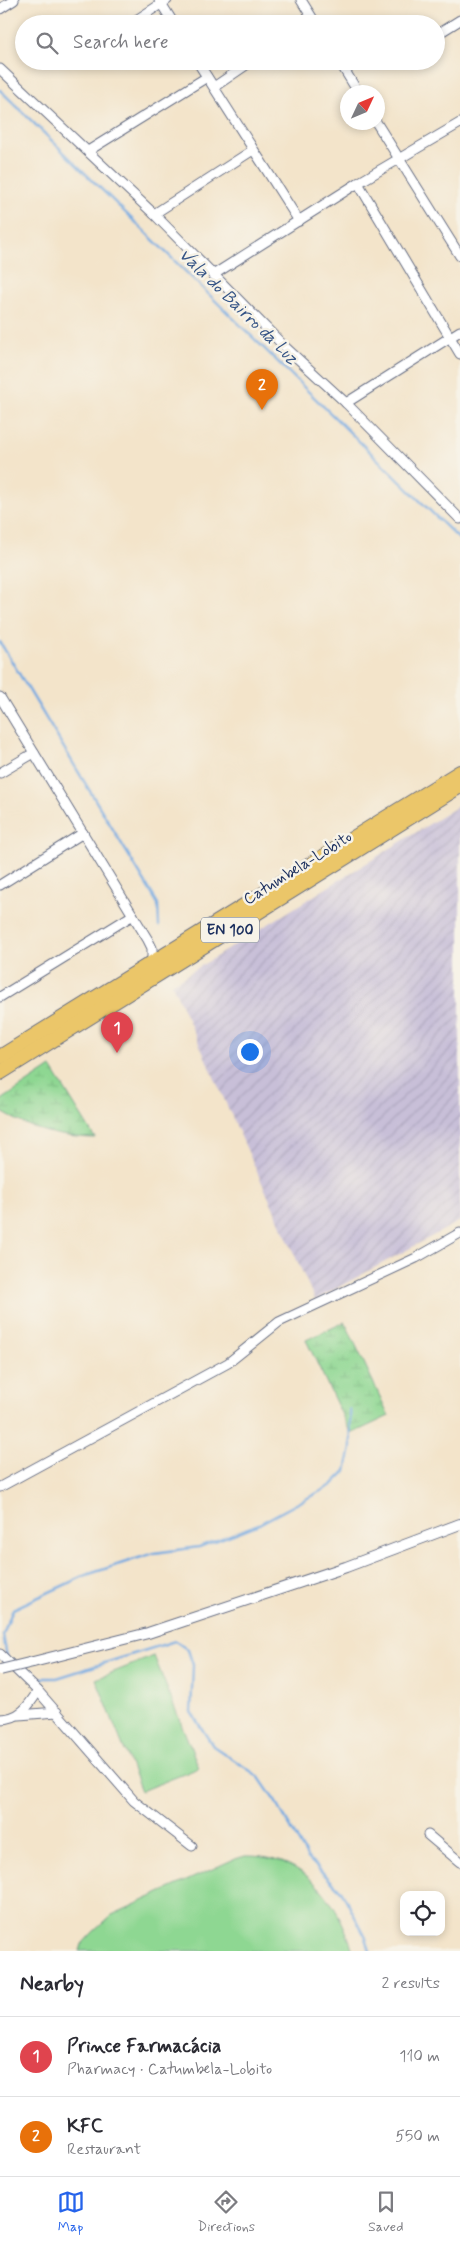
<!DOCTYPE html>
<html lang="en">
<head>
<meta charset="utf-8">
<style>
	:root { --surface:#fff; --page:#f7f7f7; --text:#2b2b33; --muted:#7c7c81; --line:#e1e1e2; --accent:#2563eb }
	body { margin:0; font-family:Mynerve,sans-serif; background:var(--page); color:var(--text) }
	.controls { position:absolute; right:15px; bottom:15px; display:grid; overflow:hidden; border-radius:10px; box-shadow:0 2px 8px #0003 }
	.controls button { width:45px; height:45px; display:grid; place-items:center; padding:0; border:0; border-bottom:1px solid var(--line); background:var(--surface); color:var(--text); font:25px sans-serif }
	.compass { position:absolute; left:340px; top:85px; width:45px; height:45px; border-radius:50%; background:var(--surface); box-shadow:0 2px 8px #0003; rotate:46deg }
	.you { position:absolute; left:249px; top:1051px; width:18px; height:18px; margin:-12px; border:4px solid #fff; border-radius:50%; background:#1a73e8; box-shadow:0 0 0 8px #1a73e833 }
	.badge { display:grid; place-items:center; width:32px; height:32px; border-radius:50%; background:var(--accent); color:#fff; font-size:16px; font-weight:700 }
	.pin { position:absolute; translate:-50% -41px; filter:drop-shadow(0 1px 2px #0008) }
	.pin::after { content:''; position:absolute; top:26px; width:18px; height:15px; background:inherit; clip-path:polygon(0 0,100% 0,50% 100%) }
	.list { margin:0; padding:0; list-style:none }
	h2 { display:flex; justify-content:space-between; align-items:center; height:65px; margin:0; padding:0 20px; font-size:21px }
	h2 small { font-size:16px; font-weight:400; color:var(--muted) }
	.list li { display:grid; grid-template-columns:32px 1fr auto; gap:15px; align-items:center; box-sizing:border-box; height:80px; padding:0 20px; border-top:1px solid var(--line) }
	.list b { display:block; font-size:19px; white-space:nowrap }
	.list p { margin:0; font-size:16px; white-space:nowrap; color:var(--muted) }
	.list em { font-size:16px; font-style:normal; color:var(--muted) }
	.icon { flex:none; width:28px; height:28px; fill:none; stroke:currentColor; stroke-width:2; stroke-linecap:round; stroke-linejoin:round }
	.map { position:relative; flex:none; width:460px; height:1951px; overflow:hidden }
	.search { position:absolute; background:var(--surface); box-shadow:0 2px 8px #0003; left:15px; right:15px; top:15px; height:55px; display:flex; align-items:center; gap:12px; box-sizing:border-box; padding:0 18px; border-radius:28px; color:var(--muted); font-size:19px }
	.sheet { height:225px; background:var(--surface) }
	nav { display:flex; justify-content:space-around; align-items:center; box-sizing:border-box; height:70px; border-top:1px solid var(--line); background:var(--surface); font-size:14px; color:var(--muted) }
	nav a { display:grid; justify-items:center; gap:2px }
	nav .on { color:var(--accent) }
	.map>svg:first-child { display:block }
	.industrial { fill:url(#industrial-furrows) }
	.wetland { fill:url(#wetland-marsh); stroke:#548378 }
	.pitch { fill:#8ed792; stroke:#548378 }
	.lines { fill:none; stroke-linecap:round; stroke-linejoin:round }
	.stream { stroke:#73a9e1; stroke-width:2.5 }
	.minor-casing { stroke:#676e84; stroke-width:11 }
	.tertiary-casing { stroke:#676e84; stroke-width:12 }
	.primary-casing { stroke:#676e84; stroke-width:16 }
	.minor { stroke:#fff; stroke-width:9 }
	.tertiary { stroke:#fff; stroke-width:10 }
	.primary { stroke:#ebc669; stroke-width:14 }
	.tertiary-bridge-casing { stroke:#676e84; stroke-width:12; stroke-linecap:butt }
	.tertiary-bridge { stroke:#fff; stroke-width:10 }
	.labels { text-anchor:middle; stroke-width:5; stroke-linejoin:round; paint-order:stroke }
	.shield { fill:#f7f3e8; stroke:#5d6a87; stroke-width:1 }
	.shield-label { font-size:15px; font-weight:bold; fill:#1b2f5e }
	.street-label { font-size:16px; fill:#1b2f5e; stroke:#f7f3e8 }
	.water-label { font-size:18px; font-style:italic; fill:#355485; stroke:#f7f3e8 }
</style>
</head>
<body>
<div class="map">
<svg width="460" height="1951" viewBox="0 0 460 1951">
	<defs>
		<pattern id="industrial-furrows" width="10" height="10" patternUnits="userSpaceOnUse" patternTransform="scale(1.25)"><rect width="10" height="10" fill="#c8bfd8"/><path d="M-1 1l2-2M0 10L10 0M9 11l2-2" fill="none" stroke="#aba4bc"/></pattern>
		<pattern id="wetland-marsh" width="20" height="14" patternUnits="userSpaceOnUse" patternTransform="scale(1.25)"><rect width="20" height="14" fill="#8ed792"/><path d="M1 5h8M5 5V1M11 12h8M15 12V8" fill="none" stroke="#7ab980"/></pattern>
	</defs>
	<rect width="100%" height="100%" fill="#f7f3e8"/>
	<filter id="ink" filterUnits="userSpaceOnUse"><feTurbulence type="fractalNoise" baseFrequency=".02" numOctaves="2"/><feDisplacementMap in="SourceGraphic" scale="10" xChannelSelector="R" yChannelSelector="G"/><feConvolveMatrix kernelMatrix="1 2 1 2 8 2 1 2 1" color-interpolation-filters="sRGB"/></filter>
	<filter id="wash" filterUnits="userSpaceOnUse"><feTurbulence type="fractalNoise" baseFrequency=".0096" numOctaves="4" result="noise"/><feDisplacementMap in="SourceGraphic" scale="20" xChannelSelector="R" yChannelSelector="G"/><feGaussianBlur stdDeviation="1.12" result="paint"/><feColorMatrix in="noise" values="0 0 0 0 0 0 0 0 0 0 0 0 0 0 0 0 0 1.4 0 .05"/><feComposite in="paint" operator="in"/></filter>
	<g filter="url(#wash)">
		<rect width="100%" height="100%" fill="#f3e4ca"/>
		<polygon class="industrial" points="460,805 460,1221 315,1300 172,984"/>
		<g class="wetland">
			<path d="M51 1067 95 1138C57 1137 34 1131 0 1111V1101Z"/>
			<polygon points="345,1322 389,1416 351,1434 306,1340"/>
		</g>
		<g class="pitch">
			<polygon points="154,1656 199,1768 141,1791 96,1679"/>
			<path d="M245 1856C304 1855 337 1898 353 1951H80L82 1944 93 1932 112 1915 232 1860Z"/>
		</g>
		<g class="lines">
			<g class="stream">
				<polyline points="0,90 460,540"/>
				<polyline points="0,642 158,904 159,926"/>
				<polyline points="7,1657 3,1635 13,1609 86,1575 154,1553 199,1547 259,1524 332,1485 346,1471 351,1448 350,1409"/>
				<polyline points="21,1668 33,1678 57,1678 175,1641 188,1650 193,1665 191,1712 213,1746 258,1776 279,1807 307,1857 342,1892 366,1938 370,1951"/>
			</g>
		</g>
	</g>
	<g filter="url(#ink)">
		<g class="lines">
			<defs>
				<g id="minor">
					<polyline points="159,0 174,24"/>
					<polyline points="301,0 316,24"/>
					<polyline points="0,9 14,0"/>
					<polyline points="130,24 167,0"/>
					<polyline points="436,35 460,20"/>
					<polyline points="197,61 299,221"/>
					<polyline points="339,61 358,92"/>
					<polyline points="392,62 394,61"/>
					<polyline points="0,69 154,214 283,345 346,403 460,519"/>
					<polyline points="214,87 252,61"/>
					<polyline points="376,122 460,256"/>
					<polyline points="88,151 207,77"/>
					<polyline points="358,183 460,354"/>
					<polyline points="154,214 253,150"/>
					<polyline points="213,275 358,183 460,123"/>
					<polyline points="346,403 460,331"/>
					<polyline points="0,697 148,940 152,948 152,961"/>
					<polyline points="0,773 34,753"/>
					<polyline points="0,885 83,833"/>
					<polyline points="0,997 133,915"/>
					<polyline points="0,1487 228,1363 279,1322 416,1258 460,1233"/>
					<polyline points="0,1654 38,1691 134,1801 192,1846"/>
					<polyline points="19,1715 57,1712"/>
					<path d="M0 1719C20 1719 28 1707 38 1691"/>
					<polyline points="428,1835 460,1862"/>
				</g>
				<polyline id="tertiary" points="33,1662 148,1633 346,1567 460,1524"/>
				<g id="primary">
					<polyline points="0,1057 460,772"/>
					<polyline points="0,1073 460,786"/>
				</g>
			</defs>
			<use href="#minor" class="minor-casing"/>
			<use href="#tertiary" class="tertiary-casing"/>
			<use href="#primary" class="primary-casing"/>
			<use href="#minor" class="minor"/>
			<use href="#tertiary" class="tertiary"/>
			<use href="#primary" class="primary"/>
			<defs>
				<polyline id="tertiary-bridge" points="0,1670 33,1662"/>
			</defs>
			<use href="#tertiary-bridge" class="tertiary-bridge-casing"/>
			<use href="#tertiary-bridge" class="tertiary-bridge"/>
		</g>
	</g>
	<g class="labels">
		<rect class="shield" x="201" y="917.5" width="58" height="25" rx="4"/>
		<g class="shield-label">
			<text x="230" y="935">EN 100</text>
		</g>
		<g class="street-label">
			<text transform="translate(297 867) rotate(-32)" y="6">Catumbela-Lobito</text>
		</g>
		<g class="water-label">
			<text transform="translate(239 306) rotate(44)" y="6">Vala do Bairro da Luz</text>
		</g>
	</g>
</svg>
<div class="controls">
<button><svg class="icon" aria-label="locate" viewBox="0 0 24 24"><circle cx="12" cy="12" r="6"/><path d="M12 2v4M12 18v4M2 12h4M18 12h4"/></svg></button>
</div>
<svg class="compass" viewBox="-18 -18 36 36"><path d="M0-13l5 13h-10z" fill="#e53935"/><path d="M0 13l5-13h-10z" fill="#7c7c81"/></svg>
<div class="you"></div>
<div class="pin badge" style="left:117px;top:1053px;background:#e0444e">1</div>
<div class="pin badge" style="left:262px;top:410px;background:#e8710a">2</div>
<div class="search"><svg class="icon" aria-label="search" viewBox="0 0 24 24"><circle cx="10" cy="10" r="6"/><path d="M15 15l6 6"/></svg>Search here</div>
</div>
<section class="sheet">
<h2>Nearby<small>2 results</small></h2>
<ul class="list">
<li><span class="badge" style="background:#e0444e">1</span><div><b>Prince Farmacácia</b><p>Pharmacy · Catumbela-Lobito</p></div><em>110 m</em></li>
<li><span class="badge" style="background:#e8710a">2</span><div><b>KFC</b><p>Restaurant</p></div><em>550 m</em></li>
</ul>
</section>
<nav>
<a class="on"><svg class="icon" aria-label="map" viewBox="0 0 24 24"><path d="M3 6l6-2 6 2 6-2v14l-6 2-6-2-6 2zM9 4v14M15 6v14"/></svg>Map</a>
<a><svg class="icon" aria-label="directions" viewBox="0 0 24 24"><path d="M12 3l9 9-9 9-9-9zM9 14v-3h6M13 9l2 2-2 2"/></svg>Directions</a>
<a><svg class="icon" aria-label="saved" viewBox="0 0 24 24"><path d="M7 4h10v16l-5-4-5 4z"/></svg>Saved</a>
</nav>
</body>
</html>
